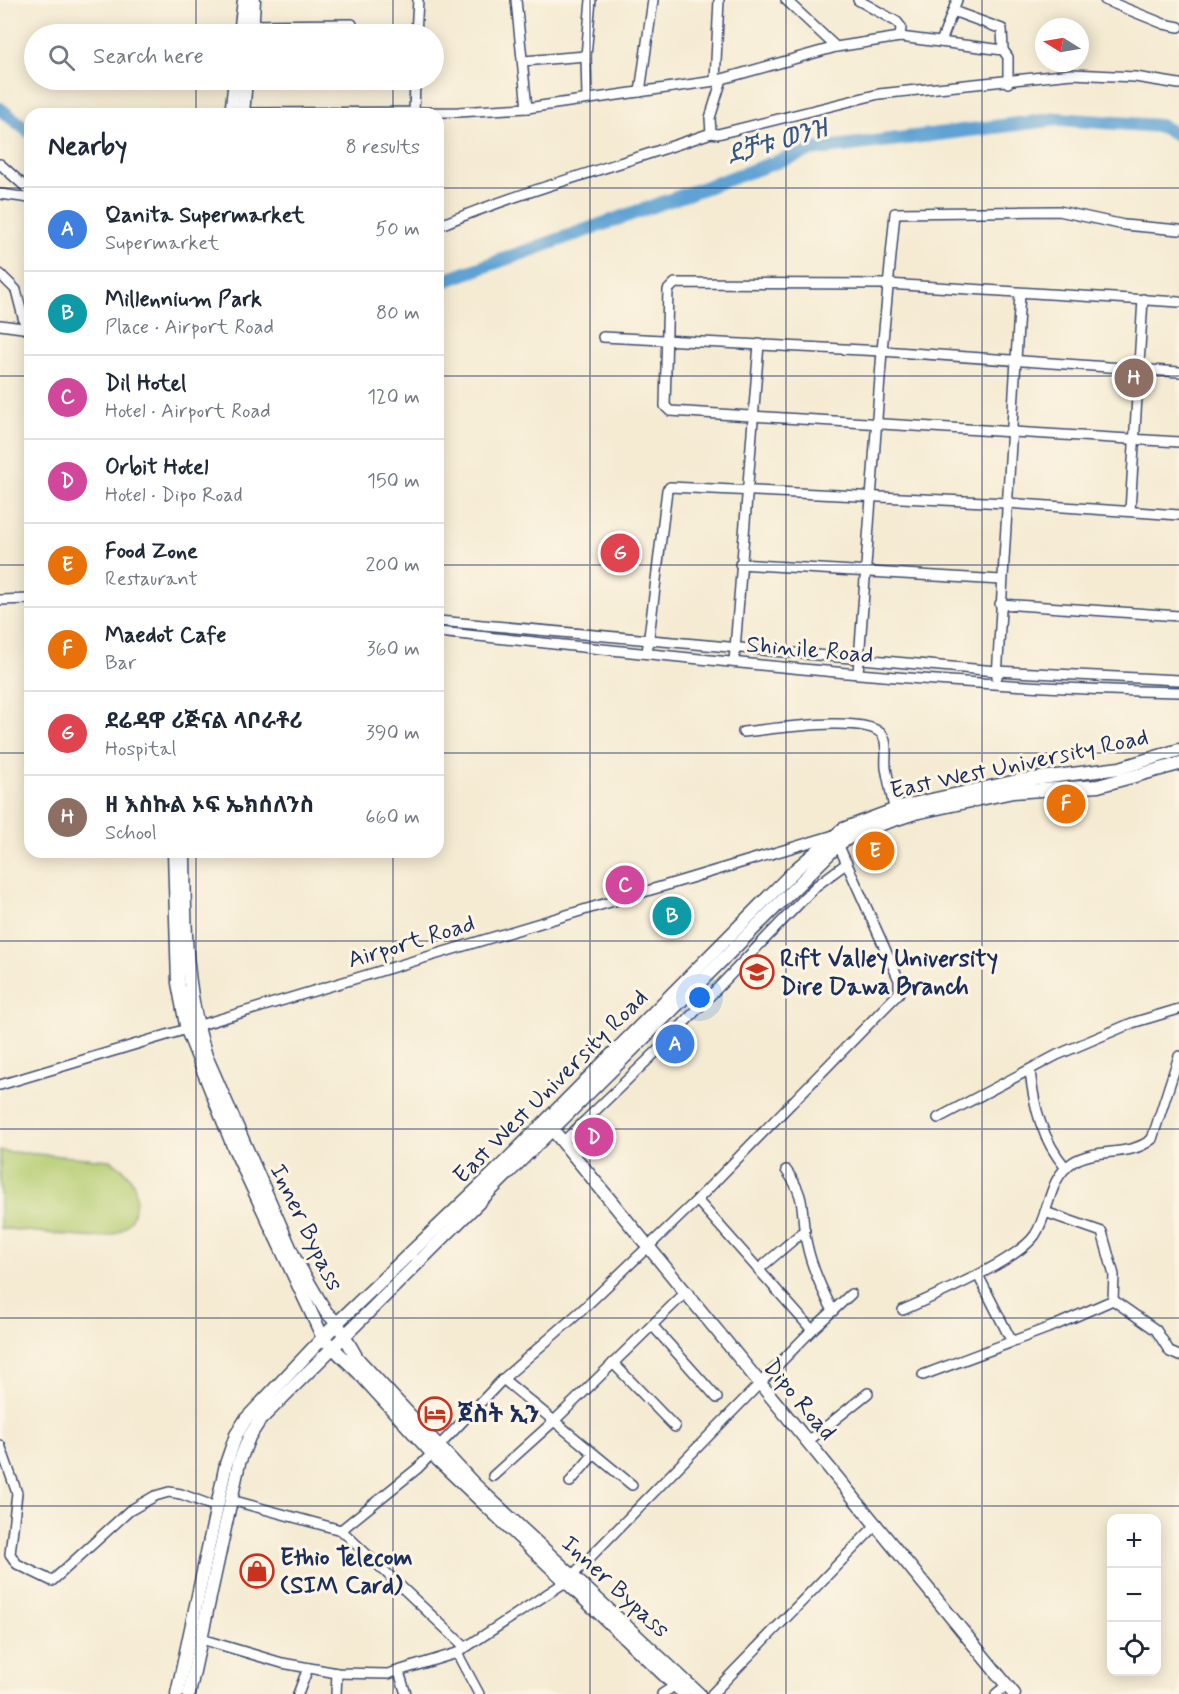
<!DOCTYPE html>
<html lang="en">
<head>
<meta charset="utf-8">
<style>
	:root { --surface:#fff; --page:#f2f2f3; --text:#1f2937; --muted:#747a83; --line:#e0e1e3; --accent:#d93025 }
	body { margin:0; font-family:Mynerve,"Noto Sans Ethiopic",sans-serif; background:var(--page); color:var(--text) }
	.controls { position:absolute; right:18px; bottom:18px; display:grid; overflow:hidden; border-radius:12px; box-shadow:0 3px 15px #0003 }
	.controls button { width:54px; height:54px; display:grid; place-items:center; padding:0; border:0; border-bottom:2px solid var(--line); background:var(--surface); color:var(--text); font:30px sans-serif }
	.compass { position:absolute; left:1035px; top:18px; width:54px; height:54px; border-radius:50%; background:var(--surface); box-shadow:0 3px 15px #0003; rotate:281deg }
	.you { position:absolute; left:700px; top:998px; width:21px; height:21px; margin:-15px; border:4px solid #fff; border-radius:50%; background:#1a73e8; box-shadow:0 0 0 9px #1a73e833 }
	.badge { display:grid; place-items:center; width:39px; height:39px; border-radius:50%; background:var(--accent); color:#fff; font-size:20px; font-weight:700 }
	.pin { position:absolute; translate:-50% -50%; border:3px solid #fff; box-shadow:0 2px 6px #0006 }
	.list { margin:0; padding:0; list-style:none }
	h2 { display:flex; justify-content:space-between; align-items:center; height:78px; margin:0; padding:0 24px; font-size:26px }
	h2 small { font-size:20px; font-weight:400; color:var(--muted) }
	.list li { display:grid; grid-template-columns:39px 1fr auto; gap:18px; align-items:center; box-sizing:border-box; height:84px; padding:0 24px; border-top:2px solid var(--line) }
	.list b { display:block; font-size:22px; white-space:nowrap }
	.list p { margin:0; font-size:20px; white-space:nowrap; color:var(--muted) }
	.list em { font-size:20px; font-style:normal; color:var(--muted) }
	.icon { flex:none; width:33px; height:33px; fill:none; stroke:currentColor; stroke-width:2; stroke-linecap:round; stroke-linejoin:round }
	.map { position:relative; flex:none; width:1179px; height:1694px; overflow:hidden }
	.search { position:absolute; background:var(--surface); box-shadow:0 3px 15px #0003; left:24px; top:24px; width:420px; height:66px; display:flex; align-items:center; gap:15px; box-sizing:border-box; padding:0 21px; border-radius:33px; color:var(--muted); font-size:22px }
	.panel { position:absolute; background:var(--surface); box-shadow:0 3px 15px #0003; left:24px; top:108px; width:420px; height:750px; border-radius:18px }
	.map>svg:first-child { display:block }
	.green { fill:#b5cd72; stroke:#687e68; stroke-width:1.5 }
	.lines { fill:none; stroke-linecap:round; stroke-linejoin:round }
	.river { stroke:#5fa2d3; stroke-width:14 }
	.minor-casing { stroke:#3c4b70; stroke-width:12 }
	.major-casing { stroke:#3c4b70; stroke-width:15 }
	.minor { stroke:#fff; stroke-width:9 }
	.major { stroke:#fff; stroke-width:12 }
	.grid { fill:none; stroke:#1b2f5e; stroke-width:1.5; stroke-opacity:0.55 }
	.labels { text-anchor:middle; stroke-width:6; stroke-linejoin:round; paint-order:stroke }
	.street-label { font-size:24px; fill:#1b2f5e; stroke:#fcf5e5 }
	.poi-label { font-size:24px; font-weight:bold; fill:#1b2f5e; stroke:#fcf5e5; text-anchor:start }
	.water-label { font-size:26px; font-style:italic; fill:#335787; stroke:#fcf5e5 }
</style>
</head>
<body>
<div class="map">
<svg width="1179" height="1694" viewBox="0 0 1179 1694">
	<rect width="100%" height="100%" fill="#fcf5e5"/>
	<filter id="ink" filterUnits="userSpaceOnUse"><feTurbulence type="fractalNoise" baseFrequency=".0167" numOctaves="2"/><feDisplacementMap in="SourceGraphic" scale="12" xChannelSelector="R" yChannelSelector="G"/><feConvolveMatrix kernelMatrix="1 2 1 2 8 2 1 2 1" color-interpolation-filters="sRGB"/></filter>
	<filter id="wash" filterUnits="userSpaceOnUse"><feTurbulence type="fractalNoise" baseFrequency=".008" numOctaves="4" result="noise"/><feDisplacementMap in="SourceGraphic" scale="24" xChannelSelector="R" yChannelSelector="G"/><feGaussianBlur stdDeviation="1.35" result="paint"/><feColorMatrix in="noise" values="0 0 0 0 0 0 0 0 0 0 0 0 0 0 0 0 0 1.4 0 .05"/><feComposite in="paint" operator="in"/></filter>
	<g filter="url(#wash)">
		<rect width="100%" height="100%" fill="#f5ebd3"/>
		<path class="green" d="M0 1151 110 1160C126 1169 137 1181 136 1200 132 1247 89 1238 56 1234 37 1232 19 1230 0 1228Z"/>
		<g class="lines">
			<g class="river">
				<polyline points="0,109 30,132"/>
				<polyline points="438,283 810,150 1058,119 1160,126 1179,135"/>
			</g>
		</g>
	</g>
	<g filter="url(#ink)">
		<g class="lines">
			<defs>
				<g id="minor">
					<polyline points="516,0 527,108"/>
					<polyline points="786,0 836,47"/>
					<polyline points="858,0 897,22 901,27 900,37"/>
					<polyline points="1105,0 1164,24 1179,27"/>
					<polyline points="953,11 1002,29 1003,50"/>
					<polyline points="247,25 352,24"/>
					<polyline points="416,34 418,0"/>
					<polyline points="941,42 957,0"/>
					<polyline points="523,61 586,56"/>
					<polyline points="715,81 719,0"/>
					<polyline points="640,92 653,0"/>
					<polyline points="587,98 586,56 591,0"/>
					<polyline points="243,113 458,112 527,108 715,81 836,47 900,37 1003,50 1008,57 1008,83"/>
					<polyline points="414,114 415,80"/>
					<polyline points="711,133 710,118 722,79"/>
					<polyline points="0,164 30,191"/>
					<polyline points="0,194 30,198"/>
					<path d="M438 226C527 189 620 165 711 133L718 134 879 94 1072 74 1135 77 1179 84"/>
					<polyline points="0,274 16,290 26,329"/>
					<polyline points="1179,302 887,284 675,283 668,290 665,406 670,411 1179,442"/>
					<polyline points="0,325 30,329"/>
					<polyline points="603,337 882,351 1179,372"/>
					<polyline points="1130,511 1143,299"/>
					<polyline points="740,564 1001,580"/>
					<polyline points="0,600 30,599"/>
					<polyline points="1000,604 1179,616"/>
					<polyline points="438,621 996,671 1179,680"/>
					<path d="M438 632C684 657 931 687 1179 692"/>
					<polyline points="647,653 667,490 670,487 1006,503 1179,515"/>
					<polyline points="734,662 759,344"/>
					<polyline points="858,673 882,351 895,213 1059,211 1124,225 1179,230"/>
					<polyline points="997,677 1020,293"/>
					<path d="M743 732C768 730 870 713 883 736 888 744 885 758 886 768 889 783 892 798 895 813"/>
					<path d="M1030 1071C1034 1107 1042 1140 1066 1168"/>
					<polyline points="0,1085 834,835 899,980 899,993 697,1200 582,1310 503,1379 418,1468 341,1530"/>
					<polyline points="938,1118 1057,1055 1132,1023 1179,1009"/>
					<polyline points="563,1142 657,1051 816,886 847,863"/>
					<path d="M786 1170C809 1201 799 1212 807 1245 812 1269 822 1290 833 1311"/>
					<polyline points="697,1200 812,1330"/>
					<polyline points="759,1269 805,1230"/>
					<polyline points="978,1275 1012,1342 923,1375 1056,1325 1113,1300 1114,1275 1102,1232 1045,1212"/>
					<polyline points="1113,1300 1156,1330 1170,1352 1179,1356"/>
					<path d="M903 1310C934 1296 1017 1261 1035 1235 1050 1212 1048 1178 1073 1162 1096 1147 1129 1158 1152 1139L1179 1056"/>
					<polyline points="652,1325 717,1398"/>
					<polyline points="613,1363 675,1427"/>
					<polyline points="503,1379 632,1485"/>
					<polyline points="807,1442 868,1393"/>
					<polyline points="0,1445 17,1493 10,1554 17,1564 52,1581 129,1511 155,1496 169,1492 181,1494 216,1507"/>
					<polyline points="493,1476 553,1422 686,1292"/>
					<polyline points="570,1482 594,1454"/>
					<polyline points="231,1500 341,1530 465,1647"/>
					<polyline points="201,1639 282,1663 337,1673 388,1674 457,1653 567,1581 812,1330 851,1294"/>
					<polyline points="457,1653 479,1694"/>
					<polyline points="399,1672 406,1694"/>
					<polyline points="298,1694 308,1668"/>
					<polyline points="336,1694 337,1673"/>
					<polyline points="662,1694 676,1685"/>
					<polyline points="712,1694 877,1524"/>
					<polyline points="996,1694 1007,1685"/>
				</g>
				<g id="major">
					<polyline points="240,34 244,0"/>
					<polyline points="252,34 254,0"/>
					<polyline points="231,114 235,80"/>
					<polyline points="243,114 246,80"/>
					<polyline points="174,852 178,983 187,1030 233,1146 323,1338 358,1372 438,1460 684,1694"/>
					<path d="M184 852C185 924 184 986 206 1056L295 1259 326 1312 337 1323 357 1358 474 1484 699 1694"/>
					<polyline points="548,1124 1014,1694"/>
					<polyline points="177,1694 226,1464 236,1435 246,1419 337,1323 496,1171 796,869 843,829 904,806 1017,781 1120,768 1179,750"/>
					<polyline points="189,1694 239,1463 249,1437 260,1420 839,844 860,831 915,813 1013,792 1098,786 1179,764"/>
				</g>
			</defs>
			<use href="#minor" class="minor-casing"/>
			<use href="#major" class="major-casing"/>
			<use href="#minor" class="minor"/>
			<use href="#major" class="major"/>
		</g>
	</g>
	<path class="grid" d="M196 0V34M393 0V34M590 0V1694M786 0V1694M982 0V1694M196 80V114M393 80V114M0 188H30M438 188H1179M0 376H30M438 376H1179M0 565H30M438 565H1179M0 753H30M438 753H1179M196 852V1694M393 852V1694M0 941H1179M0 1129H1179M0 1318H1179M0 1506H1179"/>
	<defs>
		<symbol id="university-ring" viewBox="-11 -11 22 22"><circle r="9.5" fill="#fcf5e5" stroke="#c8321e" stroke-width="1.5"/><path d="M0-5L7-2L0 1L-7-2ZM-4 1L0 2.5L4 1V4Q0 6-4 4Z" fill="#c8321e"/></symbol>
		<symbol id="hotel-ring" viewBox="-11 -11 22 22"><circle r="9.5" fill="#fcf5e5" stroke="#c8321e" stroke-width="1.5"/><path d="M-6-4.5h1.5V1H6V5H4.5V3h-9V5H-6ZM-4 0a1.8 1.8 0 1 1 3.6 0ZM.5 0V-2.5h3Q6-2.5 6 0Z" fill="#c8321e"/></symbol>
		<symbol id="shop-ring" viewBox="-11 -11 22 22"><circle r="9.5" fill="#fcf5e5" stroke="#c8321e" stroke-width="1.5"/><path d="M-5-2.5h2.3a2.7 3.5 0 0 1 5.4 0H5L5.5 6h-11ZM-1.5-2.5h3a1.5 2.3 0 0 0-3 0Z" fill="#c8321e"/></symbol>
	</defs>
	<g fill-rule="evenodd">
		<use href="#university-ring" x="738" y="953" width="38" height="38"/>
		<use href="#hotel-ring" x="416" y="1395" width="38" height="38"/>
		<use href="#shop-ring" x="238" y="1552" width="38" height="38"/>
	</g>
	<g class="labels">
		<g class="street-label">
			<text transform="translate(810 649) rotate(5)" y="8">Shinile Road</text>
			<text transform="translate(1019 763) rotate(-12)" y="8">East West University Road</text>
			<text transform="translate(411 941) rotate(-17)" y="8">Airport Road</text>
			<text transform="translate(550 1086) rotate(-45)" y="8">East West University Road</text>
			<text transform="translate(307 1227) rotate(64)" y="8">Inner Bypass</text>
			<text transform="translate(800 1399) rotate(50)" y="8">Dipo Road</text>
			<text transform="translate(616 1586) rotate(43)" y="8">Inner Bypass</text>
		</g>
		<g class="poi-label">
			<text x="780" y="966">Rift Valley University<tspan x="780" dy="28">Dire Dawa Branch</tspan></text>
			<text x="458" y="1422">ጀስት ኢን</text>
			<text x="280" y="1565">Ethio Telecom<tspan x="280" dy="28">(SIM Card)</tspan></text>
		</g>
		<g class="water-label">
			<text transform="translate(777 141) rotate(-16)" y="9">ደቻቱ ወንዝ</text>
		</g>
	</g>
</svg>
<div class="controls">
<button>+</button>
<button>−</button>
<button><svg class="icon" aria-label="locate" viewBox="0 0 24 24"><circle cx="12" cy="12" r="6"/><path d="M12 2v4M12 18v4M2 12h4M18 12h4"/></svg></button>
</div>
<svg class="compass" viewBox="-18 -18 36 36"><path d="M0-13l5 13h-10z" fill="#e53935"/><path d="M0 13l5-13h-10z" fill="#747a83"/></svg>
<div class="you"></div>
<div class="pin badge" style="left:675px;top:1044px;background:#3f7fe0">A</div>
<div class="pin badge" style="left:672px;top:916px;background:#0f9aa8">B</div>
<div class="pin badge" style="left:625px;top:885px;background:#d1479c">C</div>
<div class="pin badge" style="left:594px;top:1137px;background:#d1479c">D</div>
<div class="pin badge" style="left:875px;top:851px;background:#e8710a">E</div>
<div class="pin badge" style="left:1066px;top:804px;background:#e8710a">F</div>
<div class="pin badge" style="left:620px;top:553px;background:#e0444e">G</div>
<div class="pin badge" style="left:1134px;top:378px;background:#8d6e63">H</div>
<div class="search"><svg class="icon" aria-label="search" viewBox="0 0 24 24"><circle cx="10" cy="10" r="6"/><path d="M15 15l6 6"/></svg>Search here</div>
<section class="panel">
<h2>Nearby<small>8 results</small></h2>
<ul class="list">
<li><span class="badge" style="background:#3f7fe0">A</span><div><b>Qanita Supermarket</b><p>Supermarket</p></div><em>50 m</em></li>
<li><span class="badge" style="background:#0f9aa8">B</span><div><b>Millennium Park</b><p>Place · Airport Road</p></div><em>80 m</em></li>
<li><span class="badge" style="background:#d1479c">C</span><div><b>Dil Hotel</b><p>Hotel · Airport Road</p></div><em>120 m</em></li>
<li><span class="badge" style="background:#d1479c">D</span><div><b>Orbit Hotel</b><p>Hotel · Dipo Road</p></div><em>150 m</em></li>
<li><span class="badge" style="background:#e8710a">E</span><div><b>Food Zone</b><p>Restaurant</p></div><em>200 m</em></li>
<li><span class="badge" style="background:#e8710a">F</span><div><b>Maedot Cafe</b><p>Bar</p></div><em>360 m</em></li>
<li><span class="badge" style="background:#e0444e">G</span><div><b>ደሬዳዋ ሪጅናል ላቦራቶሪ</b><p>Hospital</p></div><em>390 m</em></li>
<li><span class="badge" style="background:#8d6e63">H</span><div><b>ዘ እስኩል ኦፍ ኤክሰለንስ</b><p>School</p></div><em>660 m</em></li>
</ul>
</section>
</div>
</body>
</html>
